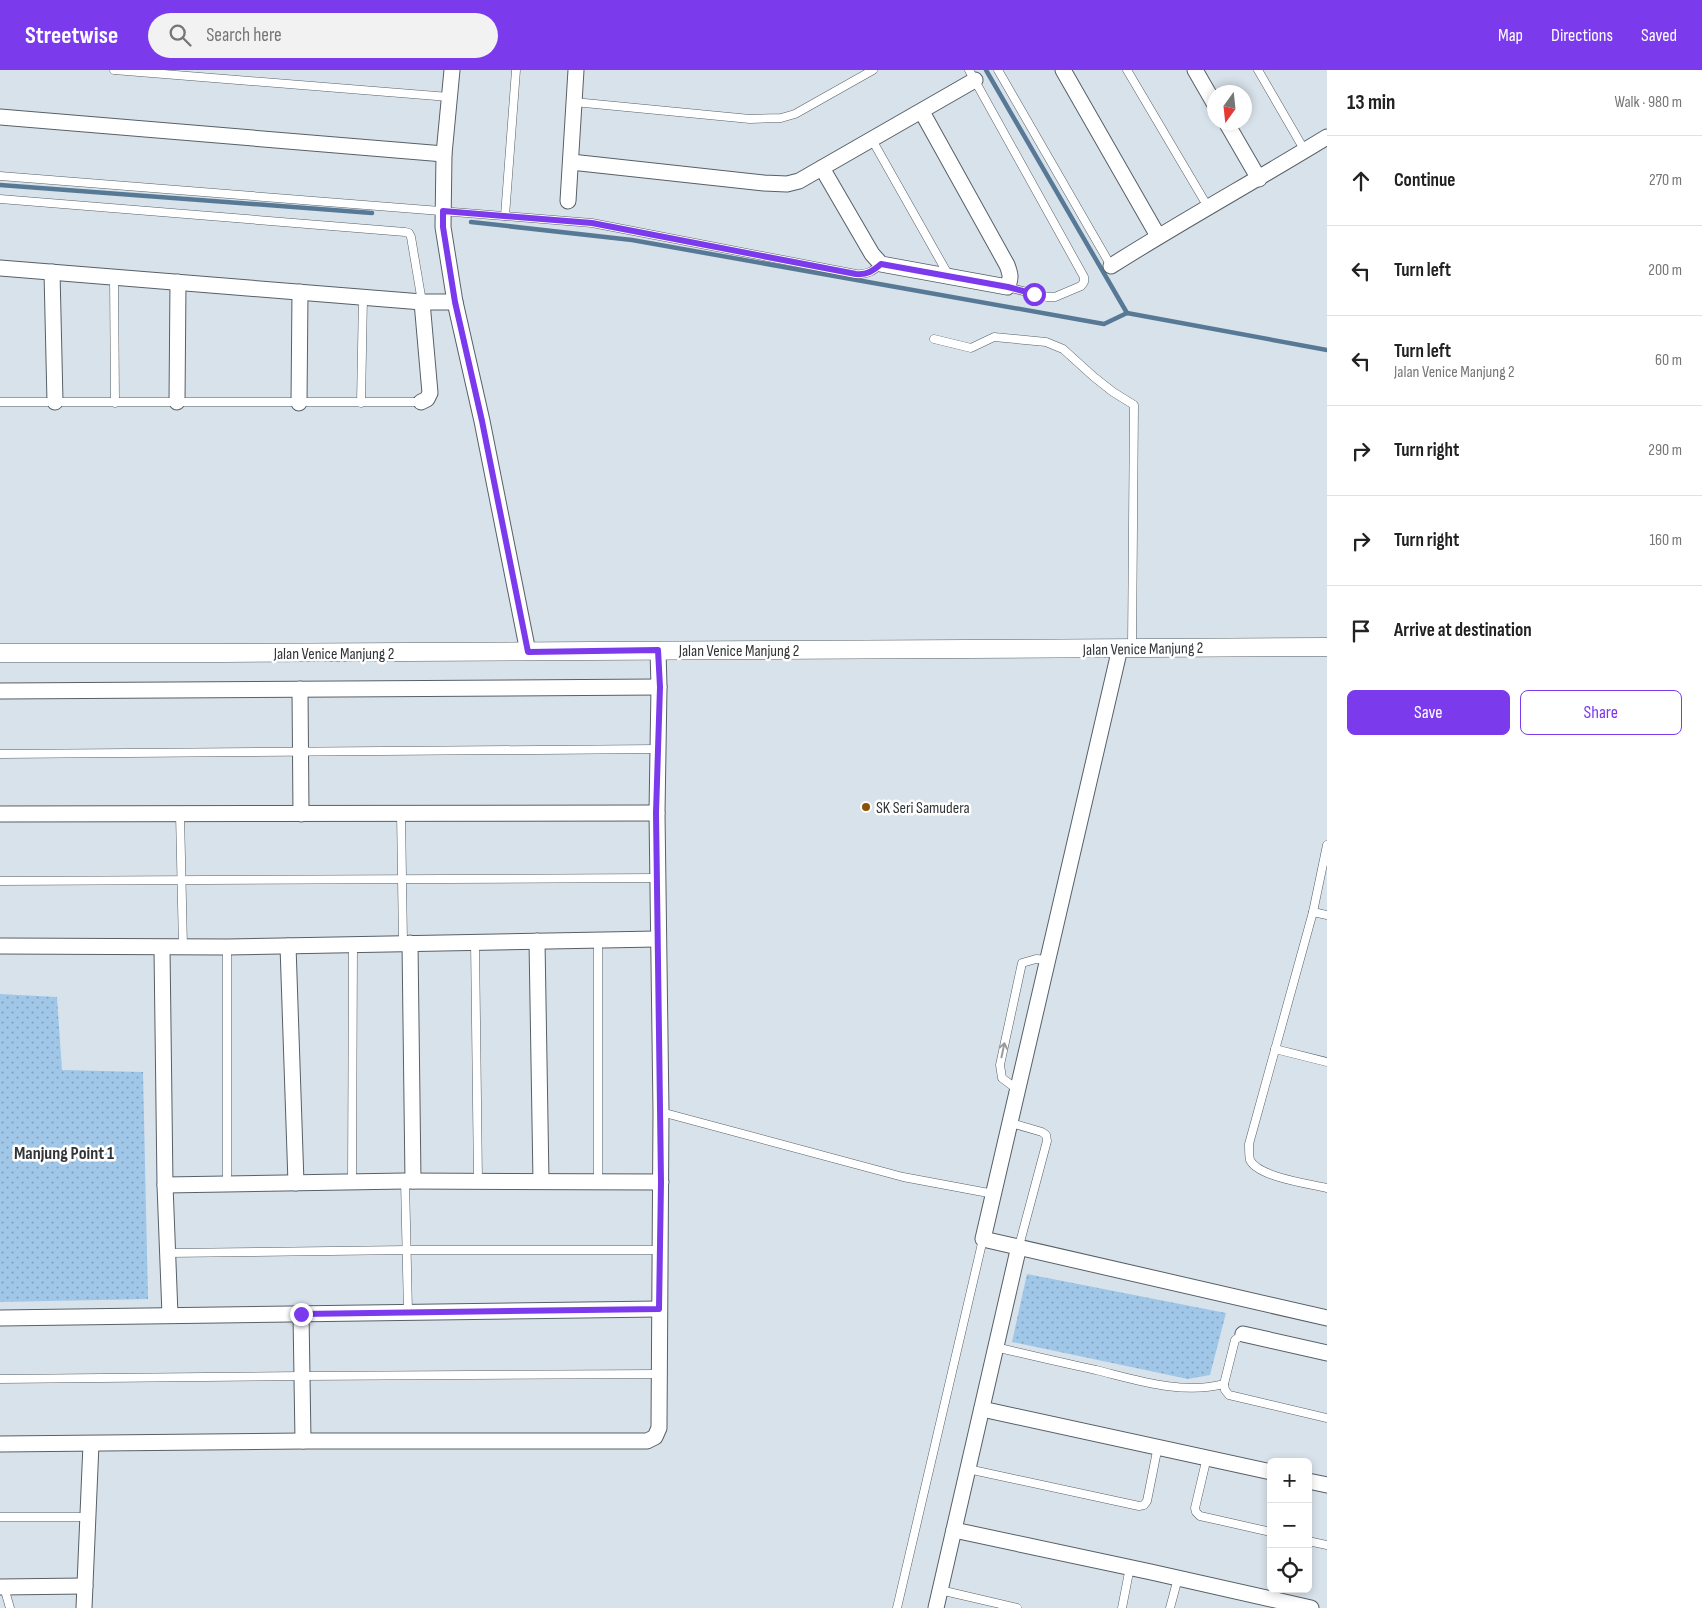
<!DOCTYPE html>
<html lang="en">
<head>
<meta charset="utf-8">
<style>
	:root { --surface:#fff; --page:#f2f2f2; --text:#222; --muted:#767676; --line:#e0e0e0; --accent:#7c3aed }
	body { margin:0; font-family:"Sofia Sans Condensed",sans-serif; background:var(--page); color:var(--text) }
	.controls { position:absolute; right:15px; bottom:15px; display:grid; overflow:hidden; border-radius:8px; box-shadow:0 2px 8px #0003 }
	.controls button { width:45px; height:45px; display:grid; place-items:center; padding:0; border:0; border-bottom:1px solid var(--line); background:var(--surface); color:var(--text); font:25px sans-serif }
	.compass { position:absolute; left:1207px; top:15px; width:45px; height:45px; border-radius:50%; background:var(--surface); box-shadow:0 2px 8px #0003; rotate:195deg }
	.stop { position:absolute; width:15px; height:15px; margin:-11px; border:4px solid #7c3aed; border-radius:50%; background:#fff }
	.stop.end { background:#7c3aed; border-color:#fff; box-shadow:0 1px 5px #0008 }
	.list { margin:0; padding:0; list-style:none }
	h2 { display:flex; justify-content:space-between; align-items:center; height:65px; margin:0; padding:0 20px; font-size:21px }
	h2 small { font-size:16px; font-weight:400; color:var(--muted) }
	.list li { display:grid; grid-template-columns:32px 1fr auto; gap:15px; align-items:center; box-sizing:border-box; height:90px; padding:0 20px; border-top:1px solid var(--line) }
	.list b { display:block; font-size:19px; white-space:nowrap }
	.list p { margin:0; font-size:16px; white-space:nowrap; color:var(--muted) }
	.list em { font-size:16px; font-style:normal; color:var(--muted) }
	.actions { display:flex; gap:10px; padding:15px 20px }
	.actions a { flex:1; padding:11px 0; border:1px solid var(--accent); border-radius:8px; text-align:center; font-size:18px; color:var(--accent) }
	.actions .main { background:var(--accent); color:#fff }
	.icon { flex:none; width:28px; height:28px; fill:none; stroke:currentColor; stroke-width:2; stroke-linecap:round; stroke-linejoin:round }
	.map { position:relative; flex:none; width:1327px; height:1538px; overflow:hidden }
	header { display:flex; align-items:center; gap:30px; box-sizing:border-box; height:70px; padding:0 25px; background:var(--accent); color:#fff }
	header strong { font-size:24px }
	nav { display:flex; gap:28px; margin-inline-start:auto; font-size:18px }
	.search { width:350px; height:45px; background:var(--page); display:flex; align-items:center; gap:12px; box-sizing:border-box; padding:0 18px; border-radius:28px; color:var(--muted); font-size:19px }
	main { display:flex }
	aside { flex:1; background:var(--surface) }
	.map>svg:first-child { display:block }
	.grass { fill:url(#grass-dots) }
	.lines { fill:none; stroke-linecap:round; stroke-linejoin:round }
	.stream { stroke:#587996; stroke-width:4.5 }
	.service-casing { stroke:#576067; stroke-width:9 }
	.minor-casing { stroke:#576067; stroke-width:17 }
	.tertiary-casing { stroke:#576067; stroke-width:19 }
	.service { stroke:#fff; stroke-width:8 }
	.minor { stroke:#fff; stroke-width:15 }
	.tertiary { stroke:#fff; stroke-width:18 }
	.oneway { stroke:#989a9c }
	.route { stroke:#7c3aed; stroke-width:6 }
	.poi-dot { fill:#8a5205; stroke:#fff; stroke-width:2 }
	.labels { text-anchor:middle; stroke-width:5; stroke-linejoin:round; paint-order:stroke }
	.street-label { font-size:16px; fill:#313538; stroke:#fff }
	.poi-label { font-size:16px; fill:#313538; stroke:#fff; text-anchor:start }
	.neighbourhood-label { font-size:18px; font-weight:bold; fill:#313538; stroke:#fff }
</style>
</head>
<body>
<header>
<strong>Streetwise</strong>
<div class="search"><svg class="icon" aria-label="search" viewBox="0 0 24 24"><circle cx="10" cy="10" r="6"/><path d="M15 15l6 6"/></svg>Search here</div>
<nav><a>Map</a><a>Directions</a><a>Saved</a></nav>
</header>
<main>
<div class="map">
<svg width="1327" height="1538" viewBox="0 0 1327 1538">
	<defs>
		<pattern id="grass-dots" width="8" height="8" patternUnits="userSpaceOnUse" patternTransform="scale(1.25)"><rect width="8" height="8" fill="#a1c7e8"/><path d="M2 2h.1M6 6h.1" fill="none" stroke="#84a2bd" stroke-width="1.8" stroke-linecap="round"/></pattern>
	</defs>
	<rect width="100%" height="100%" fill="#d8e2ea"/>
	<g class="grass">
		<polygon points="0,924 57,927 62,1000 143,1002 148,1229 0,1232"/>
		<polygon points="1027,1204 1226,1243 1210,1305 1188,1309 1012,1272"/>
	</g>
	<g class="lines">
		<g class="stream">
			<polyline points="986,0 1127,243"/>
			<polyline points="0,115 372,143"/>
			<polyline points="471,152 632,170 1104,254 1127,243 1327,280"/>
		</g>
		<defs>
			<g id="service">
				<polyline points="114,0 449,27"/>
				<polyline points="969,0 1084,207 1084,212 1081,216 1055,227 1047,227 1007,217"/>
				<polyline points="998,0 1111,196"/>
				<polyline points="1127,0 1208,137"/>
				<polyline points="1258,0 1305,81"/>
				<polyline points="574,32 750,49 781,48 795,44 873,0"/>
				<polyline points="871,68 949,206"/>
				<path d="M0 106 592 153 856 204C867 205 873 201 881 194"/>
				<polyline points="0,129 405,162 409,163 411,167 422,232"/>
				<polyline points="505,146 516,0"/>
				<polyline points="114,207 115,333"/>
				<polyline points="934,269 971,278 994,267 1046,272 1063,279 1094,307 1113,322 1134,335 1132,577"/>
				<polyline points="0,332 421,332"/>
				<polyline points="361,333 363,227"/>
				<polyline points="0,684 658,679"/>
				<polyline points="401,743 403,873"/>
				<polyline points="180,744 183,877"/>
				<path d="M1327 775 1313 842 1249 1074C1249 1079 1249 1086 1250 1090 1258 1107 1310 1114 1327 1118"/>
				<polyline points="0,811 657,808"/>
				<polyline points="1313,842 1327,845"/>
				<polyline points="475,872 478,1111"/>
				<polyline points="1275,979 1327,992"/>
				<polyline points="1018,1020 1002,1008 1000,995 1022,893 1036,889 1048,890"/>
				<polyline points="661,1042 903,1107 994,1124"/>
				<polyline points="1011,1053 1042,1062 1046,1065 1047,1071 1019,1176"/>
				<polyline points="405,1111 408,1242"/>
				<polyline points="352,1112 353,875"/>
				<polyline points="598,1112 598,869"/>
				<polyline points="227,1114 227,877"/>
				<polyline points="167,1183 407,1180 660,1180"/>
				<polyline points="1243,1264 1235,1270 1224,1314 1225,1320 1229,1325 1327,1348"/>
				<path d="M995 1277C1029 1285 1063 1293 1096 1300 1137 1310 1182 1325 1224 1314"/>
				<polyline points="0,1309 302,1306 659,1304"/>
				<polyline points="1207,1387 1195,1438 1196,1442 1200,1446 1271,1462"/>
				<polyline points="968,1399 1139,1436 1144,1435 1147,1431 1158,1376"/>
				<polyline points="0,1447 88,1447"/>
				<polyline points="1308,1471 1327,1475"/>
				<polyline points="4,1517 10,1538"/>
				<polyline points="940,1520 1017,1538"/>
				<polyline points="897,1538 983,1169"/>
				<polyline points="1122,1538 1130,1497"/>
				<polyline points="1170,1538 1178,1508"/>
			</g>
			<g id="minor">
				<polyline points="452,0 444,84 443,157 455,232 482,351 528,582"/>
				<polyline points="1063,0 1158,166"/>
				<polyline points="1195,0 1214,33"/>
				<polyline points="0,47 444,84"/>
				<polyline points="1226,52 1259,109"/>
				<polyline points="571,92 764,113 787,114 799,111 975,10"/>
				<path d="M822 98 872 184 881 194 1007 217C1012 208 1010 203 1007 195L922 42"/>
				<polyline points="568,131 576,0"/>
				<path d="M1111 196C1182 151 1255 111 1327 67"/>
				<polyline points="0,198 422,232 455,232"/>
				<polyline points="52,202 55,332"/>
				<polyline points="177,332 178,212"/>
				<polyline points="421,332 427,329 430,323 422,232"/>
				<polyline points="299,333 300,222"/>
				<polyline points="1120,578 983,1169 1327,1248"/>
				<polyline points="300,619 301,744"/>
				<polyline points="0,621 659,617"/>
				<polyline points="0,744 657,743"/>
				<polyline points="537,871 541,1111"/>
				<polyline points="410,873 413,1111"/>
				<polyline points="0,876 227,877 657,869"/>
				<polyline points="288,876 296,1113"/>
				<polyline points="162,878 165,1115 170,1245"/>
				<polyline points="165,1115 405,1111 661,1112"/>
				<polyline points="301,1244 303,1371"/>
				<polyline points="0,1248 659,1239"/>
				<polyline points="1243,1264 1327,1283"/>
				<polyline points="982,1339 1271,1402"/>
				<polyline points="0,1374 303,1371 647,1371 655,1367 659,1358 661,1042 657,743 659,617 658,580"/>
				<polyline points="1308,1411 1327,1415"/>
				<polyline points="954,1460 1151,1502 1311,1538"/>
				<polyline points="0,1517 85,1516"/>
				<polyline points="84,1538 91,1374"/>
				<polyline points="936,1538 1019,1176"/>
			</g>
			<polyline id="tertiary" points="0,583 222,583 1327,577"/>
		</defs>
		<use href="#service" class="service-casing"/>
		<use href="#minor" class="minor-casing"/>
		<use href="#tertiary" class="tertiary-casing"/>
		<use href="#service" class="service"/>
		<use href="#minor" class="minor"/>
		<use href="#tertiary" class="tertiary"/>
	</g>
	<defs><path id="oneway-shaft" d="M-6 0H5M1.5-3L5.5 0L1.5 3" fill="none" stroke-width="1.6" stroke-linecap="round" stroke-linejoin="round" transform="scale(1.25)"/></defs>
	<use class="oneway" href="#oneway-shaft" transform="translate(1003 980) rotate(-78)"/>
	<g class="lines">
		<path class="route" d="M301 1244 659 1239 661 1112 656 743 660 617 658 580 528 582 482 351 455 232 443 157V141L592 153 856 204C867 205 873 201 881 194L1008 217 1034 224"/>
	</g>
	<circle class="poi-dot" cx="866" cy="737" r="5"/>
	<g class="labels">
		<g class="street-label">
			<text transform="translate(1143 578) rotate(-1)" y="6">Jalan Venice Manjung 2</text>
			<text x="739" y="586">Jalan Venice Manjung 2</text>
			<text x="334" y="589">Jalan Venice Manjung 2</text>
		</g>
		<g class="poi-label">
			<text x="876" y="743">SK Seri Samudera</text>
		</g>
		<g class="neighbourhood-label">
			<text x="64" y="1089">Manjung Point 1</text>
		</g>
	</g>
</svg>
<div class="controls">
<button>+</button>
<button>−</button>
<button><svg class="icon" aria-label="locate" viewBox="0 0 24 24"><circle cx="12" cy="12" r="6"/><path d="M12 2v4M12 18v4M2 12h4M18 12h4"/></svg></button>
</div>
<svg class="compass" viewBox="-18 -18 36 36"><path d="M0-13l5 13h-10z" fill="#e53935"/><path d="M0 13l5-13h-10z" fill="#767676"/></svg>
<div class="stop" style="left:1034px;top:224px"></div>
<div class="stop end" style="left:301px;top:1244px"></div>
</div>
<aside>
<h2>13 min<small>Walk · 980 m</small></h2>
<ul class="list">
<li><svg class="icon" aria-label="ahead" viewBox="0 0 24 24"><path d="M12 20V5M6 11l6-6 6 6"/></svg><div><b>Continue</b></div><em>270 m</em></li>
<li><svg class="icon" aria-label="left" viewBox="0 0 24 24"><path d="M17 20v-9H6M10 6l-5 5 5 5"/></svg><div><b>Turn left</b></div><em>200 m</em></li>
<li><svg class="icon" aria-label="left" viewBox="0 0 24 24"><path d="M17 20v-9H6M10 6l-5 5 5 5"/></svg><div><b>Turn left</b><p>Jalan Venice Manjung 2</p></div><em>60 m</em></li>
<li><svg class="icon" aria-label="right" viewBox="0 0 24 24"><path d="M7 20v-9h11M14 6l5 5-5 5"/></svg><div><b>Turn right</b></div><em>290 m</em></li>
<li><svg class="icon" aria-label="right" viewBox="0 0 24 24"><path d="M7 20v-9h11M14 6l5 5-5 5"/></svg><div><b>Turn right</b></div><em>160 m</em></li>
<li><svg class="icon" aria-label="arrive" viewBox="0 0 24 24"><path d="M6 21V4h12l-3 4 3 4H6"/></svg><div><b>Arrive at destination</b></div></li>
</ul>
<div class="actions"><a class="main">Save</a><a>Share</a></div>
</aside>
</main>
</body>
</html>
